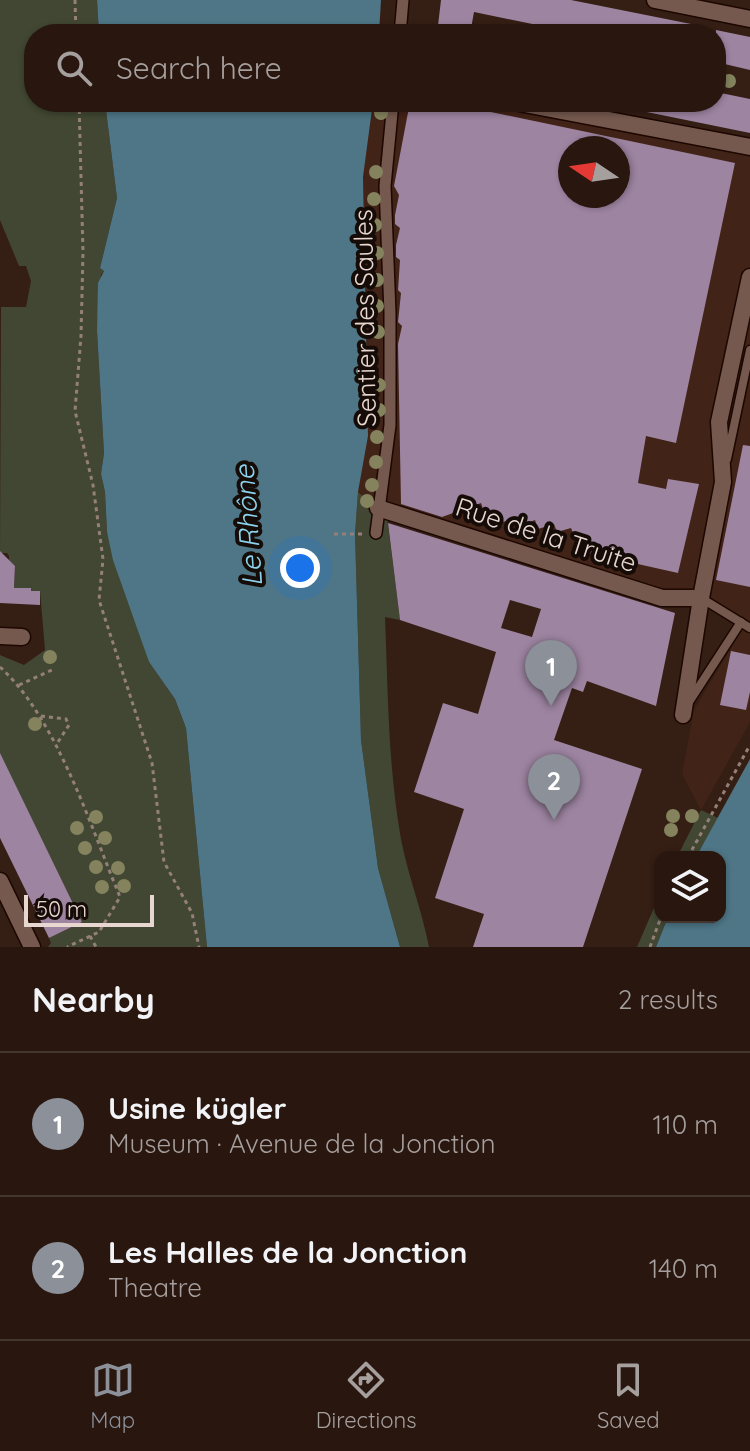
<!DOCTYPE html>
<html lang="en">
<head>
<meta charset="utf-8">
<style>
	:root { --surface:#28160f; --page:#301f18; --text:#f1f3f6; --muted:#a59f9e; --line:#44352f; --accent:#8c9099 }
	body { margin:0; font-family:Quicksand,sans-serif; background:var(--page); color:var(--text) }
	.controls { position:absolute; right:24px; bottom:24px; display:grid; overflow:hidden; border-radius:16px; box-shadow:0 2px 6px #0004 }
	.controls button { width:72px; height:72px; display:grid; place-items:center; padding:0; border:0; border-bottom:2px solid var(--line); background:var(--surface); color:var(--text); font:40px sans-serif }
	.compass { position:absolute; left:558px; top:136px; width:72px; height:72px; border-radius:50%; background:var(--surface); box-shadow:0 2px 6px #0004; rotate:283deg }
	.scale { position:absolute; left:24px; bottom:20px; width:130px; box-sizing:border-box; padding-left:8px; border:4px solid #e8d7d1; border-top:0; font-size:22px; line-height:28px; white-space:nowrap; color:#e8d7d1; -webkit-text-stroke:6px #150b07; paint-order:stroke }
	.you { position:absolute; left:300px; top:568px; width:28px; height:28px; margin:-20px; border:6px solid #fff; border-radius:50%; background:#1a73e8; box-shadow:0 0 0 12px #1a73e833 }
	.badge { display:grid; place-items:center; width:52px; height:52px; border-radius:50%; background:var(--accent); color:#fff; font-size:26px; font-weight:700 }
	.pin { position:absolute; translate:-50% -66px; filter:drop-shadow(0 2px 4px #0008) }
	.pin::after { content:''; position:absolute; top:42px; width:28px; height:24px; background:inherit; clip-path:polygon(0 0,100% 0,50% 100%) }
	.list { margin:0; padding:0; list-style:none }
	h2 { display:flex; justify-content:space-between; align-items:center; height:104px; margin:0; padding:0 32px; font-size:34px }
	h2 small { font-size:26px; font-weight:400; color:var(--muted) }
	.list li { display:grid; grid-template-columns:52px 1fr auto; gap:24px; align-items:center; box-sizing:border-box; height:144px; padding:0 32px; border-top:2px solid var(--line) }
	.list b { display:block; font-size:30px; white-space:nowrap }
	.list p { margin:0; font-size:26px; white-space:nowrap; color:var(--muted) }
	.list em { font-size:26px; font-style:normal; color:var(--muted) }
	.icon { flex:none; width:44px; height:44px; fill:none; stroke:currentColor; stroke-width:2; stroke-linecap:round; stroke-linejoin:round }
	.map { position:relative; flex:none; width:750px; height:947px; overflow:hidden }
	.search { position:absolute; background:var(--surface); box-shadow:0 2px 6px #0004; left:24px; right:24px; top:24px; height:88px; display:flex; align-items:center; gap:20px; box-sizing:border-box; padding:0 28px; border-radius:32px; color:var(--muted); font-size:30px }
	.sheet { height:392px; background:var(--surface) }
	nav { display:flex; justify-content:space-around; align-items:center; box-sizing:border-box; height:112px; border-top:2px solid var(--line); background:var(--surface); font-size:22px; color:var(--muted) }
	nav a { display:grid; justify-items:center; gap:4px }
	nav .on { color:var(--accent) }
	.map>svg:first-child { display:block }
	.built { fill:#422317; fill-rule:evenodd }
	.green { fill:#414732 }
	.water { fill:#4e7686 }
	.building { fill:#9d84a1; fill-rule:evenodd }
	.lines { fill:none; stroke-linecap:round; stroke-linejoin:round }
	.service-casing { stroke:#1c0701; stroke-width:11 }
	.pedestrian-casing { stroke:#1c0701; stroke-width:14 }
	.minor-casing { stroke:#1c0701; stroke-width:19 }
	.path { stroke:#948078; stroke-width:3; stroke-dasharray:4 4; stroke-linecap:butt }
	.service { stroke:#75594e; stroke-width:8 }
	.pedestrian { stroke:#75594e; stroke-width:11 }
	.minor { stroke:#75594e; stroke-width:16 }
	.tree { fill:#84835e }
	.labels { text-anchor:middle; stroke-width:8; stroke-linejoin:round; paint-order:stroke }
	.street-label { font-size:26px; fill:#e8d7d1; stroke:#150b07 }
	.water-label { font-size:28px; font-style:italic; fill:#8cd3ee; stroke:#150b07 }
</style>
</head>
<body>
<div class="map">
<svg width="750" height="947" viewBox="0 0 750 947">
	<rect width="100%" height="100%" fill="#351e14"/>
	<path class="built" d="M373 102H482L750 152V722L701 810 682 774 694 710 748 620 662 598 378 508 358 492 368 436 363 177ZM570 148H618V196H570Z"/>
	<g class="green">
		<polygon points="0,0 97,0 99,34 34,34 34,102 105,102 117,198 100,268 104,271 101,275 97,331 104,453 101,474 105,492 107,532 149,662 175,699 186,728 207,947 48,947 51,943 49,938 82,922 0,754 0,655 24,665 45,650 40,591 31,591 31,588 14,591 15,566 9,564 9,556 7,553 0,553 1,307 26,307 31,281 26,266 19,266 0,220"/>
		<path d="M358 492 387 517 400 620 385 617C388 691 388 766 401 839 408 876 422 910 429 947H400L378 868 361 740 355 534Z"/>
		<polygon points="701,810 718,818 696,857 677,857"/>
		<polygon points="660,894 660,917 668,917 656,947 637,947"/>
	</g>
	<g class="water">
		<polygon points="97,0 381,0 379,34 99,34"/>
		<polygon points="105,102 373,102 363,177 368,436 358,492 355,534 361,740 378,868 400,947 207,947 186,728 175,699 149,662 113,560 107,532 105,492 101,474 104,453 97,331 98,283 104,271 100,268 117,198"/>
		<polygon points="750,759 750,947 656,947 668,917 720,917 720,857 696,857"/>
	</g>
	<g class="building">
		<polygon points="441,0 571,0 706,27 705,34 581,34 474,12 470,34 437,34"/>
		<polygon points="716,30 750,37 750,70 716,62"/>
		<polygon points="716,92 750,99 750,133 632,109 633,102 716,102"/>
		<path d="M410 102H443L735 163 676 443 646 436 638 483 666 489 668 479 699 484 678 573 584 552 587 536 573 533 571 528 557 532 554 524 538 529 535 520 521 526 518 517 503 522 500 513 486 518 481 503 442 517 401 504 398 344 402 326 398 322 401 293 398 290 400 260 396 257V245L400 228 395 224V215L399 195 394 186ZM570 148H618V196H570Z"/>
		<polygon points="743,445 750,446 750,587 716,580"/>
		<path d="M388 523 675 613 656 706 587 681 583 692 572 688 554 740 642 769 583 947H473L484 914 435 898 464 809 414 792 443 703 478 714 496 652 400 620ZM510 600 541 609 532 637 501 628Z"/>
		<polygon points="0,551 15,566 14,588 31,588 31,591 40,591 40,605 0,603"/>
		<polygon points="731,651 750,655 750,692 746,710 720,705"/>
		<polygon points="0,753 82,922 49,938 0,838"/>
	</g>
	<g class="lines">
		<defs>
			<g id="service">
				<polyline points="727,459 750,350"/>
				<polyline points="701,598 750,628"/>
				<polyline points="689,702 741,622"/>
			</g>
			<g id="pedestrian">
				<polyline points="400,34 403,0"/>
				<polyline points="376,533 390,425 390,313 385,186 393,102"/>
			</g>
			<g id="minor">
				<polyline points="655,0 750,19"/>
				<polyline points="514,102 750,147"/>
				<polyline points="378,508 662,598 701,598"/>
				<polyline points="0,636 22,637"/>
				<polyline points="683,715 701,598 723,482 719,422 750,277"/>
				<polyline points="0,881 32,947"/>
			</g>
		</defs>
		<use href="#service" class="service-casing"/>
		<use href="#pedestrian" class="pedestrian-casing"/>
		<use href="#minor" class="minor-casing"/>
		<g class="path">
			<polyline points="75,0 76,34"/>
			<polyline points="79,102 83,252 81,336 75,411 93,485 103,559 99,600 152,763 164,862 192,913 199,947"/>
			<polyline points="334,534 362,534"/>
			<path d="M0 667C57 719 90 825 120 897L99 932 67 947"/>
			<polyline points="19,685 54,669"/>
			<polyline points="41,716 66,719 69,725 56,745"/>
			<polyline points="688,857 750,745"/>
			<polyline points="90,936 96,947"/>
			<polyline points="650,947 661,917"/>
		</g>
		<use href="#service" class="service"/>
		<use href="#pedestrian" class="pedestrian"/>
		<use href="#minor" class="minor"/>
	</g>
	<g class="tree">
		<circle cx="729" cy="81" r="7"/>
		<circle cx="381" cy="113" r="7"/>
		<circle cx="376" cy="172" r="7"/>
		<circle cx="374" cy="199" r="7"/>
		<circle cx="375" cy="225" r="7"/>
		<circle cx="377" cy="253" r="7"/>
		<circle cx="377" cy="280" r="7"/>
		<circle cx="377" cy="306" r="7"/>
		<circle cx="378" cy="332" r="7"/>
		<circle cx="379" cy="385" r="7"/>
		<circle cx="379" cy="410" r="7"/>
		<circle cx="377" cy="437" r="7"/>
		<circle cx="376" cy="462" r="7"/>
		<circle cx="372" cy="485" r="7"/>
		<circle cx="367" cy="501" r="7"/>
		<circle cx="50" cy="657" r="7"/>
		<circle cx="35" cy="724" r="7"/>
		<circle cx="673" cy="816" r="7"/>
		<circle cx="692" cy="816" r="7"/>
		<circle cx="96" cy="817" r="7"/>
		<circle cx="77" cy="828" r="7"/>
		<circle cx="671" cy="830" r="7"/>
		<circle cx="105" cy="838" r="7"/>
		<circle cx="85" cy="848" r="7"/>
		<circle cx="96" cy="867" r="7"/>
		<circle cx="118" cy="868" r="7"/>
		<circle cx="124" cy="886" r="7"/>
		<circle cx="102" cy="887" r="7"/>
	</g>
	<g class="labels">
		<g class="street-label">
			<text transform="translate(365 318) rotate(-91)" y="9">Sentier des Saules</text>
			<text transform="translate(546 535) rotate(18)" y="9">Rue de la Truite</text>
		</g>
		<g class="water-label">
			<text transform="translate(248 526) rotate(-94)" y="10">Le Rhône</text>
		</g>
	</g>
</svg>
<div class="controls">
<button><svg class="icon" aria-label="layers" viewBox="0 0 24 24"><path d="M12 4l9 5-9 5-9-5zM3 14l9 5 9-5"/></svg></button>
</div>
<svg class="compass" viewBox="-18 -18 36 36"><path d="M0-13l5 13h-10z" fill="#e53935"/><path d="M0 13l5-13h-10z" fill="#a59f9e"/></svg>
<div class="scale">50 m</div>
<div class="you"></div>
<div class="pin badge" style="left:551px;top:706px">1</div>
<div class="pin badge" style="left:554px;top:820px">2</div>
<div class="search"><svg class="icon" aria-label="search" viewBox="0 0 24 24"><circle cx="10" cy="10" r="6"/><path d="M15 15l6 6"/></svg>Search here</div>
</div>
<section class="sheet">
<h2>Nearby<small>2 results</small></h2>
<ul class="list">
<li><span class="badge">1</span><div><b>Usine kügler</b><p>Museum · Avenue de la Jonction</p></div><em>110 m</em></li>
<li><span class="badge">2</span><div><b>Les Halles de la Jonction</b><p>Theatre</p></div><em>140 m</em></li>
</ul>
</section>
<nav>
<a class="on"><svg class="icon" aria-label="map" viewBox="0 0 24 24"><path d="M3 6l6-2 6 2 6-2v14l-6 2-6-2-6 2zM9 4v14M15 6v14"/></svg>Map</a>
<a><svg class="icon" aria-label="directions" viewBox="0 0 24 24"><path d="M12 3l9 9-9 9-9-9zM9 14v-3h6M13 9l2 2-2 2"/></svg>Directions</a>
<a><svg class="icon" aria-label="saved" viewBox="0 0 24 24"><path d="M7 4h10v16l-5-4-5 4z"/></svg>Saved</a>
</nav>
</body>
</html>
